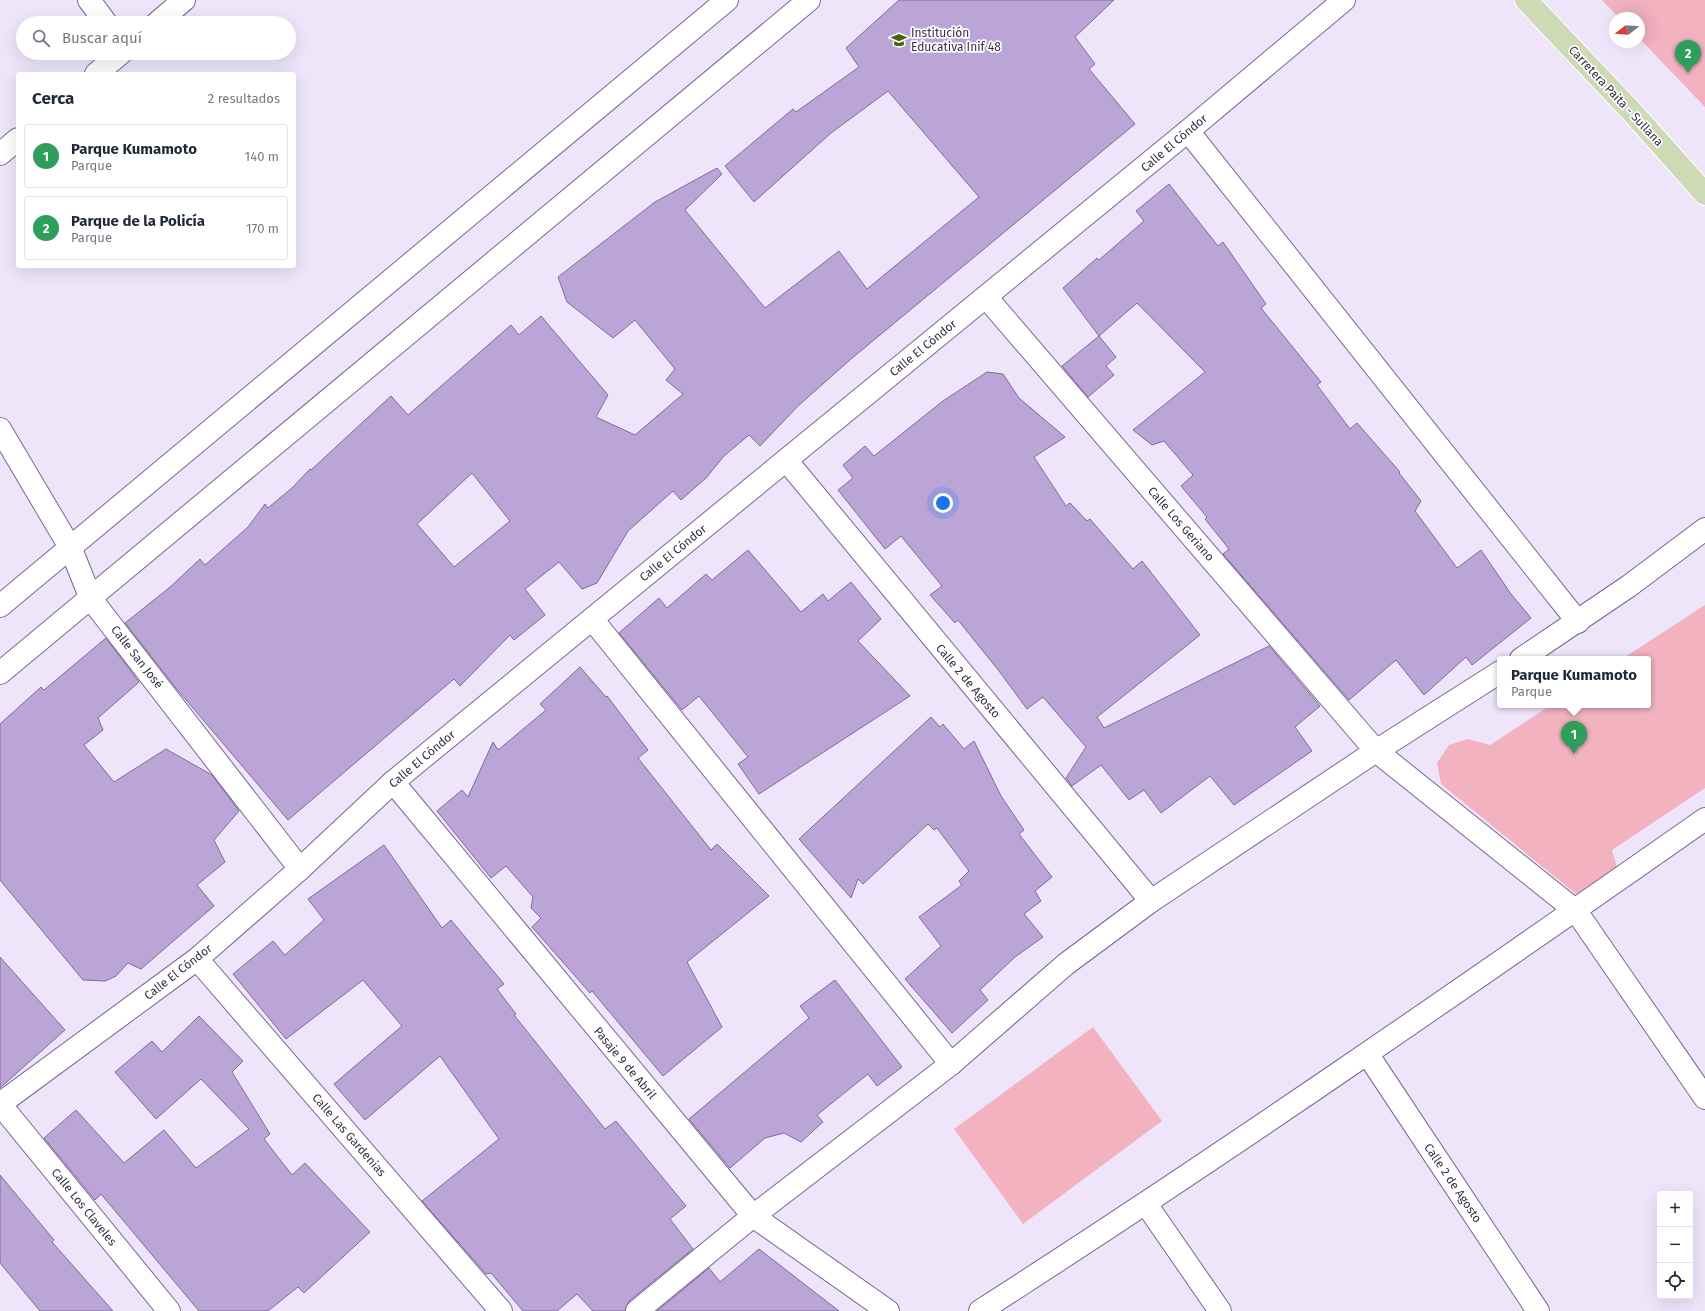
<!DOCTYPE html>
<html lang="es">
<head>
<meta charset="utf-8">
<style>
	:root { --surface:#fff; --page:#f6f6f7; --text:#1f2937; --muted:#747a83; --line:#e0e1e3; --accent:#111827 }
	body { margin:0; font-family:"Fira Sans",sans-serif; background:var(--page); color:var(--text) }
	.controls { position:absolute; right:12px; bottom:12px; display:grid; overflow:hidden; border-radius:4px; box-shadow:0 4px 16px #0002 }
	.controls button { width:36px; height:36px; display:grid; place-items:center; padding:0; border:0; border-bottom:1px solid var(--line); background:var(--surface); color:var(--text); font:20px sans-serif }
	.compass { position:absolute; left:1609px; top:12px; width:36px; height:36px; border-radius:50%; background:var(--surface); box-shadow:0 4px 16px #0002; rotate:253deg }
	.you { position:absolute; left:943px; top:503px; width:14px; height:14px; margin:-10px; border:3px solid #fff; border-radius:50%; background:#1a73e8; box-shadow:0 0 0 6px #1a73e833 }
	.badge { display:grid; place-items:center; width:26px; height:26px; border-radius:50%; background:var(--accent); color:#fff; font-size:13px; font-weight:700 }
	.pin { position:absolute; translate:-50% -33px; filter:drop-shadow(0 1px 2px #0008) }
	.pin::after { content:''; position:absolute; top:21px; width:14px; height:12px; background:inherit; clip-path:polygon(0 0,100% 0,50% 100%) }
	.popup { position:absolute; left:1497px; top:656px; width:154px; height:52px; box-sizing:border-box; display:grid; place-content:center; border-radius:4px; background:var(--surface); filter:drop-shadow(0 1px 3px #0005); font-size:13px; white-space:nowrap; color:var(--muted) }
	.popup b { font-size:15px; color:var(--text) }
	.popup::after { content:''; position:absolute; left:50%; top:100%; margin-left:-8px; border:8px solid transparent; border-top-color:var(--surface) }
	.list { margin:0; padding:0; list-style:none }
	h2 { display:flex; justify-content:space-between; align-items:center; height:52px; margin:0; padding:0 16px; font-size:17px }
	h2 small { font-size:13px; font-weight:400; color:var(--muted) }
	.list li { display:grid; grid-template-columns:26px 1fr auto; gap:12px; align-items:center; box-sizing:border-box; height:64px; margin:0 8px 8px; padding:0 8px; border:1px solid var(--line); border-radius:4px }
	.list b { display:block; font-size:15px; white-space:nowrap }
	.list p { margin:0; font-size:13px; white-space:nowrap; color:var(--muted) }
	.list em { font-size:13px; font-style:normal; color:var(--muted) }
	.icon { flex:none; width:22px; height:22px; fill:none; stroke:currentColor; stroke-width:2; stroke-linecap:round; stroke-linejoin:round }
	.map { position:relative; flex:none; width:1705px; height:1311px; overflow:hidden }
	.search { position:absolute; background:var(--surface); box-shadow:0 4px 16px #0002; left:16px; top:16px; width:280px; height:44px; display:flex; align-items:center; gap:10px; box-sizing:border-box; padding:0 14px; border-radius:22px; color:var(--muted); font-size:15px }
	.panel { position:absolute; background:var(--surface); box-shadow:0 4px 16px #0002; left:16px; top:72px; width:280px; height:196px; border-radius:4px }
	.map>svg:first-child { display:block }
	.green { fill:#f2b2c0 }
	.building { fill:#bba5d7; stroke:#806b9a; fill-rule:evenodd }
	.lines { fill:none; stroke-linecap:round; stroke-linejoin:round }
	.minor-casing { stroke:#7a6694; stroke-width:24 }
	.tertiary-casing { stroke:#7a6694; stroke-width:24 }
	.primary-casing { stroke:#fff; stroke-width:24 }
	.minor { stroke:#fff; stroke-width:22 }
	.tertiary { stroke:#fff; stroke-width:22 }
	.primary { stroke:#cddab3; stroke-width:22 }
	.labels { text-anchor:middle; stroke-width:3.5; stroke-linejoin:round; paint-order:stroke }
	.poi-label { font-size:12px; fill:#372e43; stroke:#fff; text-anchor:start }
	.street-label { font-size:12px; fill:#372e43; stroke:#fff }
</style>
</head>
<body>
<div class="map">
<svg width="1705" height="1311" viewBox="0 0 1705 1311">
	<rect width="100%" height="100%" fill="#eee5fa"/>
	<g class="green">
		<polygon points="1602,0 1705,0 1705,107 1639,38 1639,18 1619,18"/>
		<polygon points="1705,605 1705,788 1612,850 1618,871 1607,884 1576,894 1441,784 1437,763 1449,745 1468,739 1490,745 1551,705 1648,705 1648,659 1622,659"/>
		<polygon points="1093,1027 1162,1121 1023,1224 954,1129"/>
	</g>
	<g class="building">
		<path d="M899 0H1114L1075 37 1095 64 1089 69 1135 124 851 359 798 406 760 446 749 435 724 456 706 478 681 500 673 491 628 531 597 583 582 589 559 562 525 589 545 615 514 640 510 635 460 686 454 679 288 820 176 688 125 623 169 588 200 559 205 565 248 527 265 504 268 508 292 488 310 469 311 470 391 396 408 415 511 325 519 335 541 316 608 395 596 417 635 435 683 394 666 380 675 369 635 320 613 338 567 302 558 277 655 202 717 168 722 174 685 210 765 308 839 251 867 289 979 197 888 91 831 133 754 202 725 166 793 109 796 112 859 67 846 48ZM472 473 510 521 454 567 417 524Z"/>
		<polygon points="1169,184 1218,246 1223,242 1266,304 1261,308 1321,382 1317,385 1350,429 1357,423 1400,472 1399,473 1421,501 1415,511 1457,568 1481,550 1511,594 1531,618 1472,665 1466,657 1424,695 1396,660 1349,700 1223,554 1229,549 1205,519 1207,517 1181,486 1193,475 1164,441 1152,445 1133,430 1205,372 1137,303 1099,336 1063,288 1097,258 1099,260 1144,221 1136,211"/>
		<polygon points="1099,336 1116,357 1106,366 1114,375 1088,397 1062,366"/>
		<polygon points="987,372 1003,374 1019,398 1065,437 1034,457 1066,506 1070,503 1087,521 1090,519 1133,569 1142,561 1200,635 1097,717 1104,728 1269,646 1320,706 1295,727 1312,751 1234,805 1210,776 1161,813 1144,790 1129,800 1101,765 1072,786 1066,778 1086,747 1043,697 1027,709 999,671 958,620 955,623 930,595 942,586 901,536 885,549 838,490 853,478 843,465 865,446 874,456 943,401"/>
		<polygon points="748,550 801,612 823,594 828,601 851,582 881,619 858,641 910,696 759,794 738,764 748,757 699,696 682,710 619,633 659,598 667,608 706,574 712,580"/>
		<polygon points="106,638 139,682 98,718 103,730 84,745 114,782 166,749 212,775 239,811 214,840 225,862 197,885 214,906 141,969 128,963 116,976 105,981 83,980 0,880 0,724 41,687 44,690"/>
		<polygon points="580,667 606,697 607,696 648,750 638,758 711,850 717,844 769,896 687,962 722,1027 663,1076 592,991 590,993 532,927 541,918 531,908 533,897 506,866 491,878 437,811 462,790 468,797 493,742 498,750 546,710 540,704"/>
		<polygon points="931,717 940,727 943,724 964,749 974,741 1001,796 1024,830 1019,834 1052,877 1035,891 1041,901 1024,914 1043,937 1015,957 980,990 988,1000 952,1033 905,979 941,946 919,917 962,885 959,881 969,871 937,828 934,830 928,824 863,884 858,879 851,898 799,839"/>
		<polygon points="384,845 442,928 451,920 504,984 497,989 516,1014 514,1015 605,1129 616,1121 686,1206 670,1219 693,1249 629,1301 625,1311 593,1311 577,1294 557,1311 523,1311 491,1273 486,1274 422,1201 499,1139 440,1056 365,1120 334,1084 402,1026 363,980 286,1039 233,974 273,941 285,955 324,920 308,899"/>
		<polygon points="0,957 65,1030 0,1088"/>
		<polygon points="835,980 902,1067 877,1086 868,1074 817,1115 823,1122 801,1142 784,1133 765,1138 730,1168 689,1119 809,1018 800,1006"/>
		<polygon points="199,1016 243,1061 232,1072 270,1134 264,1139 292,1175 305,1163 370,1232 304,1293 298,1287 268,1311 199,1311 101,1194 95,1200 44,1138 76,1110 124,1163 164,1130 196,1168 249,1129 201,1079 156,1119 115,1072 152,1041 162,1052"/>
		<polygon points="0,1175 54,1240 52,1242 113,1311 40,1311 0,1263"/>
		<polygon points="759,1249 839,1311 657,1311 709,1268 720,1282"/>
	</g>
	<g class="lines">
		<defs>
			<g id="minor">
				<polyline points="89,0 106,23"/>
				<polyline points="157,23 184,0"/>
				<polyline points="96,74 121,53"/>
				<polyline points="1188,131 1578,622"/>
				<polyline points="0,154 18,139"/>
				<polyline points="986,297 1376,751 1576,911 1705,1098"/>
				<polyline points="0,429 71,549 91,599 300,869"/>
				<polyline points="786,460 1151,901"/>
				<polyline points="592,619 951,1064"/>
				<polyline points="1521,659 1629,586 1705,529"/>
				<polyline points="393,782 753,1216 888,1311"/>
				<polyline points="197,959 501,1311"/>
				<polyline points="1368,1055 1538,1311"/>
				<polyline points="0,1104 197,959 300,869 393,782 1188,131 1344,0"/>
				<polyline points="0,1104 169,1311"/>
				<polyline points="1146,1204 1220,1311"/>
				<polyline points="637,1311 753,1216 951,1064 1066,964 1151,901 1376,751 1500,672"/>
				<path d="M980 1311C1226 1153 1465 987 1705 819"/>
			</g>
			<g id="tertiary">
				<polyline points="0,606 727,0"/>
				<polyline points="0,673 809,0"/>
			</g>
			<polyline id="primary" points="1526,0 1633,113 1705,194"/>
		</defs>
		<use href="#minor" class="minor-casing"/>
		<use href="#tertiary" class="tertiary-casing"/>
		<use href="#primary" class="primary-casing"/>
		<use href="#minor" class="minor"/>
		<use href="#tertiary" class="tertiary"/>
		<use href="#primary" class="primary"/>
	</g>
	<defs>
		<symbol id="school-bare" viewBox="-9 -9 18 18"><path d="M0-5L7-2L0 1L-7-2ZM-4 1L0 2.5L4 1V4Q0 6-4 4Z" fill="#4a610c" stroke="#fff" stroke-width="2.5" paint-order="stroke"/></symbol>
	</defs>
	<g fill-rule="evenodd">
		<use href="#school-bare" x="888" y="29" width="22" height="22"/>
	</g>
	<g class="labels">
		<g class="poi-label">
			<text x="911" y="37">Institución<tspan x="911" dy="14">Educativa Inif 48</tspan></text>
		</g>
		<g class="street-label">
			<text transform="translate(1616 96) rotate(47)" y="4">Carretera Paita - Sullana</text>
			<text transform="translate(1174 143) rotate(-40)" y="4">Calle El Cóndor</text>
			<text transform="translate(923 348) rotate(-39)" y="4">Calle El Cóndor</text>
			<text transform="translate(1181 524) rotate(49)" y="4">Calle Los Geriano</text>
			<text transform="translate(673 553) rotate(-39)" y="4">Calle El Cóndor</text>
			<text transform="translate(137 657) rotate(52)" y="4">Calle San José</text>
			<text transform="translate(968 681) rotate(50)" y="4">Calle 2 de Agosto</text>
			<text transform="translate(422 759) rotate(-40)" y="4">Calle El Cóndor</text>
			<text transform="translate(178 972) rotate(-38)" y="4">Calle El Cóndor</text>
			<text transform="translate(625 1063) rotate(50)" y="4">Pasaje 9 de Abril</text>
			<text transform="translate(349 1135) rotate(49)" y="4">Calle Las Gardenias</text>
			<text transform="translate(1453 1183) rotate(56)" y="4">Calle 2 de Agosto</text>
			<text transform="translate(84 1207) rotate(51)" y="4">Calle Los Claveles</text>
		</g>
	</g>
</svg>
<div class="controls">
<button>+</button>
<button>−</button>
<button><svg class="icon" aria-label="locate" viewBox="0 0 24 24"><circle cx="12" cy="12" r="6"/><path d="M12 2v4M12 18v4M2 12h4M18 12h4"/></svg></button>
</div>
<svg class="compass" viewBox="-18 -18 36 36"><path d="M0-13l5 13h-10z" fill="#e53935"/><path d="M0 13l5-13h-10z" fill="#747a83"/></svg>
<div class="you"></div>
<div class="pin badge" style="left:1574px;top:754px;background:#2e9e5b">1</div>
<div class="popup"><b>Parque Kumamoto</b>Parque</div>
<div class="pin badge" style="left:1688px;top:73px;background:#2e9e5b">2</div>
<div class="search"><svg class="icon" aria-label="search" viewBox="0 0 24 24"><circle cx="10" cy="10" r="6"/><path d="M15 15l6 6"/></svg>Buscar aquí</div>
<section class="panel">
<h2>Cerca<small>2 resultados</small></h2>
<ul class="list">
<li><span class="badge" style="background:#2e9e5b">1</span><div><b>Parque Kumamoto</b><p>Parque</p></div><em>140 m</em></li>
<li><span class="badge" style="background:#2e9e5b">2</span><div><b>Parque de la Policía</b><p>Parque</p></div><em>170 m</em></li>
</ul>
</section>
</div>
</body>
</html>
